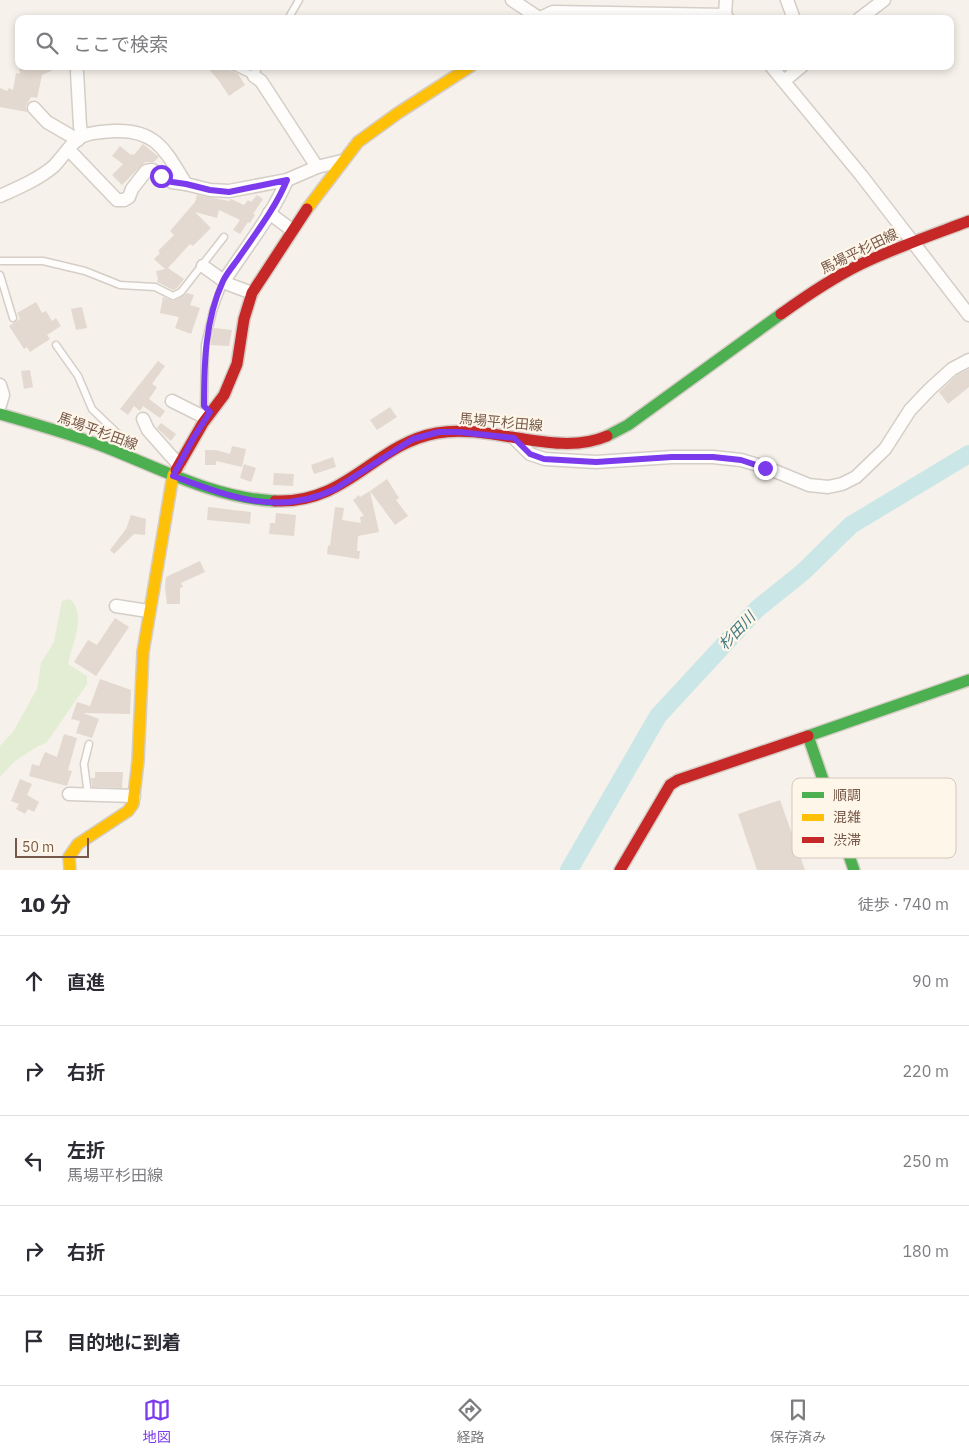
<!DOCTYPE html>
<html lang="ja">
<head>
<meta charset="utf-8">
<style>
	:root { --surface:#fff; --page:#f7f7f7; --text:#2b2b33; --muted:#7c7c81; --line:#e1e1e2; --accent:#7c3aed }
	body { margin:0; font-family:"IBM Plex Sans","Noto Sans JP",sans-serif; background:var(--page); color:var(--text) }
	.scale { position:absolute; left:15px; bottom:12px; width:74px; box-sizing:border-box; padding-left:5px; border:2px solid #755849; border-top:0; font-size:14px; line-height:18px; white-space:nowrap; color:#755849; -webkit-text-stroke:4px #fff6ea; paint-order:stroke }
	.stop { position:absolute; width:15px; height:15px; margin:-11px; border:4px solid #7c3aed; border-radius:50%; background:#fff }
	.stop.end { background:#7c3aed; border-color:#fff; box-shadow:0 1px 5px #0008 }
	.list { margin:0; padding:0; list-style:none }
	h2 { display:flex; justify-content:space-between; align-items:center; height:65px; margin:0; padding:0 20px; font-size:21px }
	h2 small { font-size:16px; font-weight:400; color:var(--muted) }
	.list li { display:grid; grid-template-columns:32px 1fr auto; gap:15px; align-items:center; box-sizing:border-box; height:90px; padding:0 20px; border-top:1px solid var(--line) }
	.list b { display:block; font-size:19px; white-space:nowrap }
	.list p { margin:0; font-size:16px; white-space:nowrap; color:var(--muted) }
	.list em { font-size:16px; font-style:normal; color:var(--muted) }
	.icon { flex:none; width:28px; height:28px; fill:none; stroke:currentColor; stroke-width:2; stroke-linecap:round; stroke-linejoin:round }
	.map { position:relative; flex:none; width:969px; height:870px; overflow:hidden }
	.search { position:absolute; background:var(--surface); box-shadow:0 2px 8px #0003; left:15px; right:15px; top:15px; height:55px; display:flex; align-items:center; gap:12px; box-sizing:border-box; padding:0 18px; border-radius:10px; color:var(--muted); font-size:19px }
	.sheet { height:515px; background:var(--surface) }
	nav { display:flex; justify-content:space-around; align-items:center; box-sizing:border-box; height:70px; border-top:1px solid var(--line); background:var(--surface); font-size:14px; color:var(--muted) }
	nav a { display:grid; justify-items:center; gap:2px }
	nav .on { color:var(--accent) }
	.map>svg:first-child { display:block }
	.green { fill:#e3edd4 }
	.lines { fill:none; stroke-linecap:round; stroke-linejoin:round }
	.river { stroke:#cbe6e7; stroke-width:18 }
	.building { fill:#e3d9d1 }
	.lane-casing { stroke:#d5cec6; stroke-width:9 }
	.street-casing { stroke:#d5cec6; stroke-width:15 }
	.fast-casing { stroke:#d6cdc6; stroke-width:14 }
	.slow-casing { stroke:#d6cdc6; stroke-width:14 }
	.jam-casing { stroke:#d6cdc6; stroke-width:14 }
	.lane { stroke:#fefdfc; stroke-width:6 }
	.street { stroke:#fefdfc; stroke-width:12 }
	.fast { stroke:#4caf50; stroke-width:11 }
	.slow { stroke:#ffc107; stroke-width:11 }
	.jam { stroke:#c62828; stroke-width:11 }
	.route { stroke:#7c3aed; stroke-width:6 }
	.labels { text-anchor:middle; stroke-width:4.5; stroke-linejoin:round; paint-order:stroke }
	.street-label { font-size:14px; fill:#755849; stroke:#fff6ea }
	.water-label { font-size:15px; font-style:italic; fill:#3f7882; stroke:#fff6ea }
	.key { fill:#fff6ea; stroke:#d6c7ba; stroke-width:1 }
	.key-label { font-size:14px; fill:#755849 }
</style>
</head>
<body>
<div class="map">
<svg width="969" height="870" viewBox="0 0 969 870">
	<rect width="100%" height="100%" fill="#f6f1ea"/>
	<path class="green" d="M70 599C87 615 72 645 68 664L87 676V684L47 742 35 748 15 761 0 777V746L13 732 37 689 41 663 54 642 62 601Z"/>
	<g class="lines">
		<polyline class="river" points="569,870 658,716 757,609 803,572 851,525 969,454"/>
	</g>
	<g class="building">
		<polygon points="19,66 62,66 42,75 37,98 31,97 26,106 27,112 0,107 0,88 7,91 9,88 13,90 16,73 20,74"/>
		<polygon points="206,66 228,66 230,70 238,74 245,85 229,96 219,81"/>
		<polygon points="143,144 159,157 154,162 145,162 122,185 112,175 123,164 112,156 120,146 131,155 133,154 134,155"/>
		<polygon points="197,195 229,201 231,199 244,205 248,200 251,202 257,195 263,199 253,214 255,215 250,223 248,222 240,234 233,230 240,220 219,210 217,218 195,212 211,228 193,246 190,244 168,268 184,279 177,288 173,290 157,282 158,279 156,271 165,269 154,259 160,253 158,251 174,235 170,231 195,202"/>
		<polygon points="187,293 194,295 190,305 200,308 191,334 175,328 179,317 160,313 163,297 173,301 183,296"/>
		<polygon points="36,302 42,313 46,311 52,321 56,318 61,326 47,335 50,339 30,352 27,347 24,349 9,326 20,319 17,313"/>
		<polygon points="82,307 87,328 76,330 71,309"/>
		<polygon points="214,328 232,330 229,346 210,345"/>
		<polygon points="158,361 165,366 152,384 157,387 149,399 165,411 160,418 143,406 140,411 134,406 128,415 120,409"/>
		<polygon points="969,369 969,387 948,404 939,392 957,375"/>
		<polygon points="30,370 33,387 24,389 21,371"/>
		<polygon points="390,407 397,417 377,430 370,420"/>
		<polygon points="161,423 176,434 171,441 157,428"/>
		<polygon points="232,446 246,449 242,467 216,461 216,465 205,465 205,450 216,450 230,454"/>
		<polygon points="333,457 336,467 314,474 311,465"/>
		<polygon points="244,464 256,468 251,482 240,478"/>
		<polygon points="274,473 294,474 293,486 273,485"/>
		<polygon points="387,479 399,498 396,500 408,516 395,525 370,491"/>
		<polygon points="370,491 379,532 358,536 357,551 360,551 359,559 327,554 328,545 330,546 335,507 344,508 342,520 361,523 360,517 364,516 353,500 359,495 360,497"/>
		<polygon points="208,507 251,512 250,524 207,520"/>
		<polygon points="276,513 296,515 294,536 269,534 270,523 275,523"/>
		<polygon points="131,515 146,519 145,535 134,534 114,554 110,550 126,529"/>
		<polygon points="200,561 205,572 181,583 183,587 180,588 180,604 167,604 165,587 166,577"/>
		<polygon points="115,618 129,627 96,676 74,662 88,640 97,645"/>
		<polygon points="100,679 131,690 130,714 83,713 99,719 92,738 76,733 80,721 71,719 77,702 90,706"/>
		<polygon points="64,734 77,738 68,770 72,771 67,786 29,776 32,764 39,766 45,752 57,757"/>
		<polygon points="95,772 123,772 122,788 92,787 91,778 95,778"/>
		<polygon points="20,779 32,784 27,795 39,802 34,812 28,809 25,814 16,809 19,804 11,801"/>
		<polygon points="780,800 805,870 757,870 738,814"/>
	</g>
	<g class="lines">
		<defs>
			<g id="lane">
				<polyline points="288,19 299,0"/>
				<polyline points="233,66 254,76 259,66"/>
				<polyline points="0,261 43,261 85,271 120,285 155,287 173,296 181,292 224,237"/>
				<polyline points="0,275 13,318"/>
				<polyline points="56,345 78,376 92,409 118,434 116,450"/>
				<polyline points="209,411 204,406 205,345 213,311 224,281"/>
				<polyline points="88,795 84,764 89,744"/>
			</g>
			<g id="street">
				<polyline points="512,0 539,18"/>
				<polyline points="787,0 794,19"/>
				<polyline points="725,15 726,0"/>
				<polyline points="538,19 553,12 725,15 728,19"/>
				<polyline points="859,19 884,0"/>
				<polyline points="771,66 861,175 969,315"/>
				<polyline points="77,72 80,126 82,136"/>
				<polyline points="254,76 261,81 317,167"/>
				<polyline points="784,81 802,66"/>
				<polyline points="34,108 47,122 78,140"/>
				<polyline points="69,150 117,200 124,200 129,197 132,189 146,171 152,170 172,182 186,184"/>
				<path d="M0 196C18 188 39 179 54 166 62 158 73 140 83 136 92 132 105 132 114 131 157 129 166 152 186 184L210 190 229 191 287 180 317 167 342 161"/>
				<polyline points="269,213 292,230"/>
				<polyline points="203,266 228,284 252,293"/>
				<path d="M224 281C244 250 273 214 287 180"/>
				<polyline points="0,385 3,395 0,405"/>
				<polyline points="172,401 206,418"/>
				<polyline points="143,419 148,430 179,465"/>
				<polyline points="514,438 530,454 545,459 596,462 672,457 713,457 741,460 765,467 809,485 828,487 842,484 856,477 885,449 910,410 930,389 952,369 969,360"/>
				<polyline points="116,606 148,611"/>
				<polyline points="69,794 134,796"/>
			</g>
			<g id="fast">
				<path d="M0 414C35 424 71 434 105 447 161 469 214 498 275 501"/>
				<polyline points="607,436 628,425 781,314"/>
				<polyline points="854,870 808,736 969,680"/>
			</g>
			<g id="slow">
				<polyline points="307,209 358,142 398,113 471,66"/>
				<polyline points="70,870 69,857 78,844 128,811 133,804 138,761 143,652 173,475 176,470"/>
			</g>
			<g id="jam">
				<path d="M781 314C806 296 831 279 859 265 894 248 932 235 969 221"/>
				<polyline points="176,470 203,423 224,395 237,364 244,319 252,293 307,209"/>
				<path d="M275 501C348 504 374 444 437 433 490 423 557 458 607 436"/>
				<polyline points="620,870 670,785 678,780 808,736"/>
			</g>
		</defs>
		<use href="#lane" class="lane-casing"/>
		<use href="#street" class="street-casing"/>
		<use href="#fast" class="fast-casing"/>
		<use href="#slow" class="slow-casing"/>
		<use href="#jam" class="jam-casing"/>
		<use href="#lane" class="lane"/>
		<use href="#street" class="street"/>
		<use href="#fast" class="fast"/>
		<use href="#slow" class="slow"/>
		<use href="#jam" class="jam"/>
	</g>
	<g class="lines">
		<path class="route" d="M161 176 172 182 186 184 210 190 229 192 287 180C275 209 255 234 238 259 233 266 227 273 223 281 205 320 204 364 204 406L210 412 194 437 173 476C228 496 278 517 335 489L413 439 439 432H459L514 438 530 454 544 459 596 462 672 457H713L741 460 765 468"/>
	</g>
	<g class="labels">
		<g class="street-label">
			<text transform="translate(859 251) rotate(-26)" y="5">馬場平杉田線</text>
			<text transform="translate(501 422) rotate(5)" y="5">馬場平杉田線</text>
			<text transform="translate(98 431) rotate(20)" y="5">馬場平杉田線</text>
		</g>
		<g class="water-label">
			<text transform="translate(737 631) rotate(-47)" y="5">杉田川</text>
		</g>
	</g>
	<rect x="792" y="778" width="164" height="80" rx="8" class="key"/>
	<rect x="802" y="792" width="22" height="6" fill="#4caf50"/>
	<rect x="802" y="814" width="22" height="7" fill="#ffc107"/>
	<rect x="802" y="837" width="22" height="6" fill="#c62828"/>
	<g class="key-label">
		<text x="833" y="800">順調</text>
		<text x="833" y="822">混雑</text>
		<text x="833" y="845">渋滞</text>
	</g>
</svg>
<div class="scale">50 m</div>
<div class="stop" style="left:161px;top:176px"></div>
<div class="stop end" style="left:765px;top:468px"></div>
<div class="search"><svg class="icon" aria-label="search" viewBox="0 0 24 24"><circle cx="10" cy="10" r="6"/><path d="M15 15l6 6"/></svg>ここで検索</div>
</div>
<section class="sheet">
<h2>10 分<small>徒歩 · 740 m</small></h2>
<ul class="list">
<li><svg class="icon" aria-label="ahead" viewBox="0 0 24 24"><path d="M12 20V5M6 11l6-6 6 6"/></svg><div><b>直進</b></div><em>90 m</em></li>
<li><svg class="icon" aria-label="right" viewBox="0 0 24 24"><path d="M7 20v-9h11M14 6l5 5-5 5"/></svg><div><b>右折</b></div><em>220 m</em></li>
<li><svg class="icon" aria-label="left" viewBox="0 0 24 24"><path d="M17 20v-9H6M10 6l-5 5 5 5"/></svg><div><b>左折</b><p>馬場平杉田線</p></div><em>250 m</em></li>
<li><svg class="icon" aria-label="right" viewBox="0 0 24 24"><path d="M7 20v-9h11M14 6l5 5-5 5"/></svg><div><b>右折</b></div><em>180 m</em></li>
<li><svg class="icon" aria-label="arrive" viewBox="0 0 24 24"><path d="M6 21V4h12l-3 4 3 4H6"/></svg><div><b>目的地に到着</b></div></li>
</ul>
</section>
<nav>
<a class="on"><svg class="icon" aria-label="map" viewBox="0 0 24 24"><path d="M3 6l6-2 6 2 6-2v14l-6 2-6-2-6 2zM9 4v14M15 6v14"/></svg>地図</a>
<a><svg class="icon" aria-label="directions" viewBox="0 0 24 24"><path d="M12 3l9 9-9 9-9-9zM9 14v-3h6M13 9l2 2-2 2"/></svg>経路</a>
<a><svg class="icon" aria-label="saved" viewBox="0 0 24 24"><path d="M7 4h10v16l-5-4-5 4z"/></svg>保存済み</a>
</nav>
</body>
</html>
